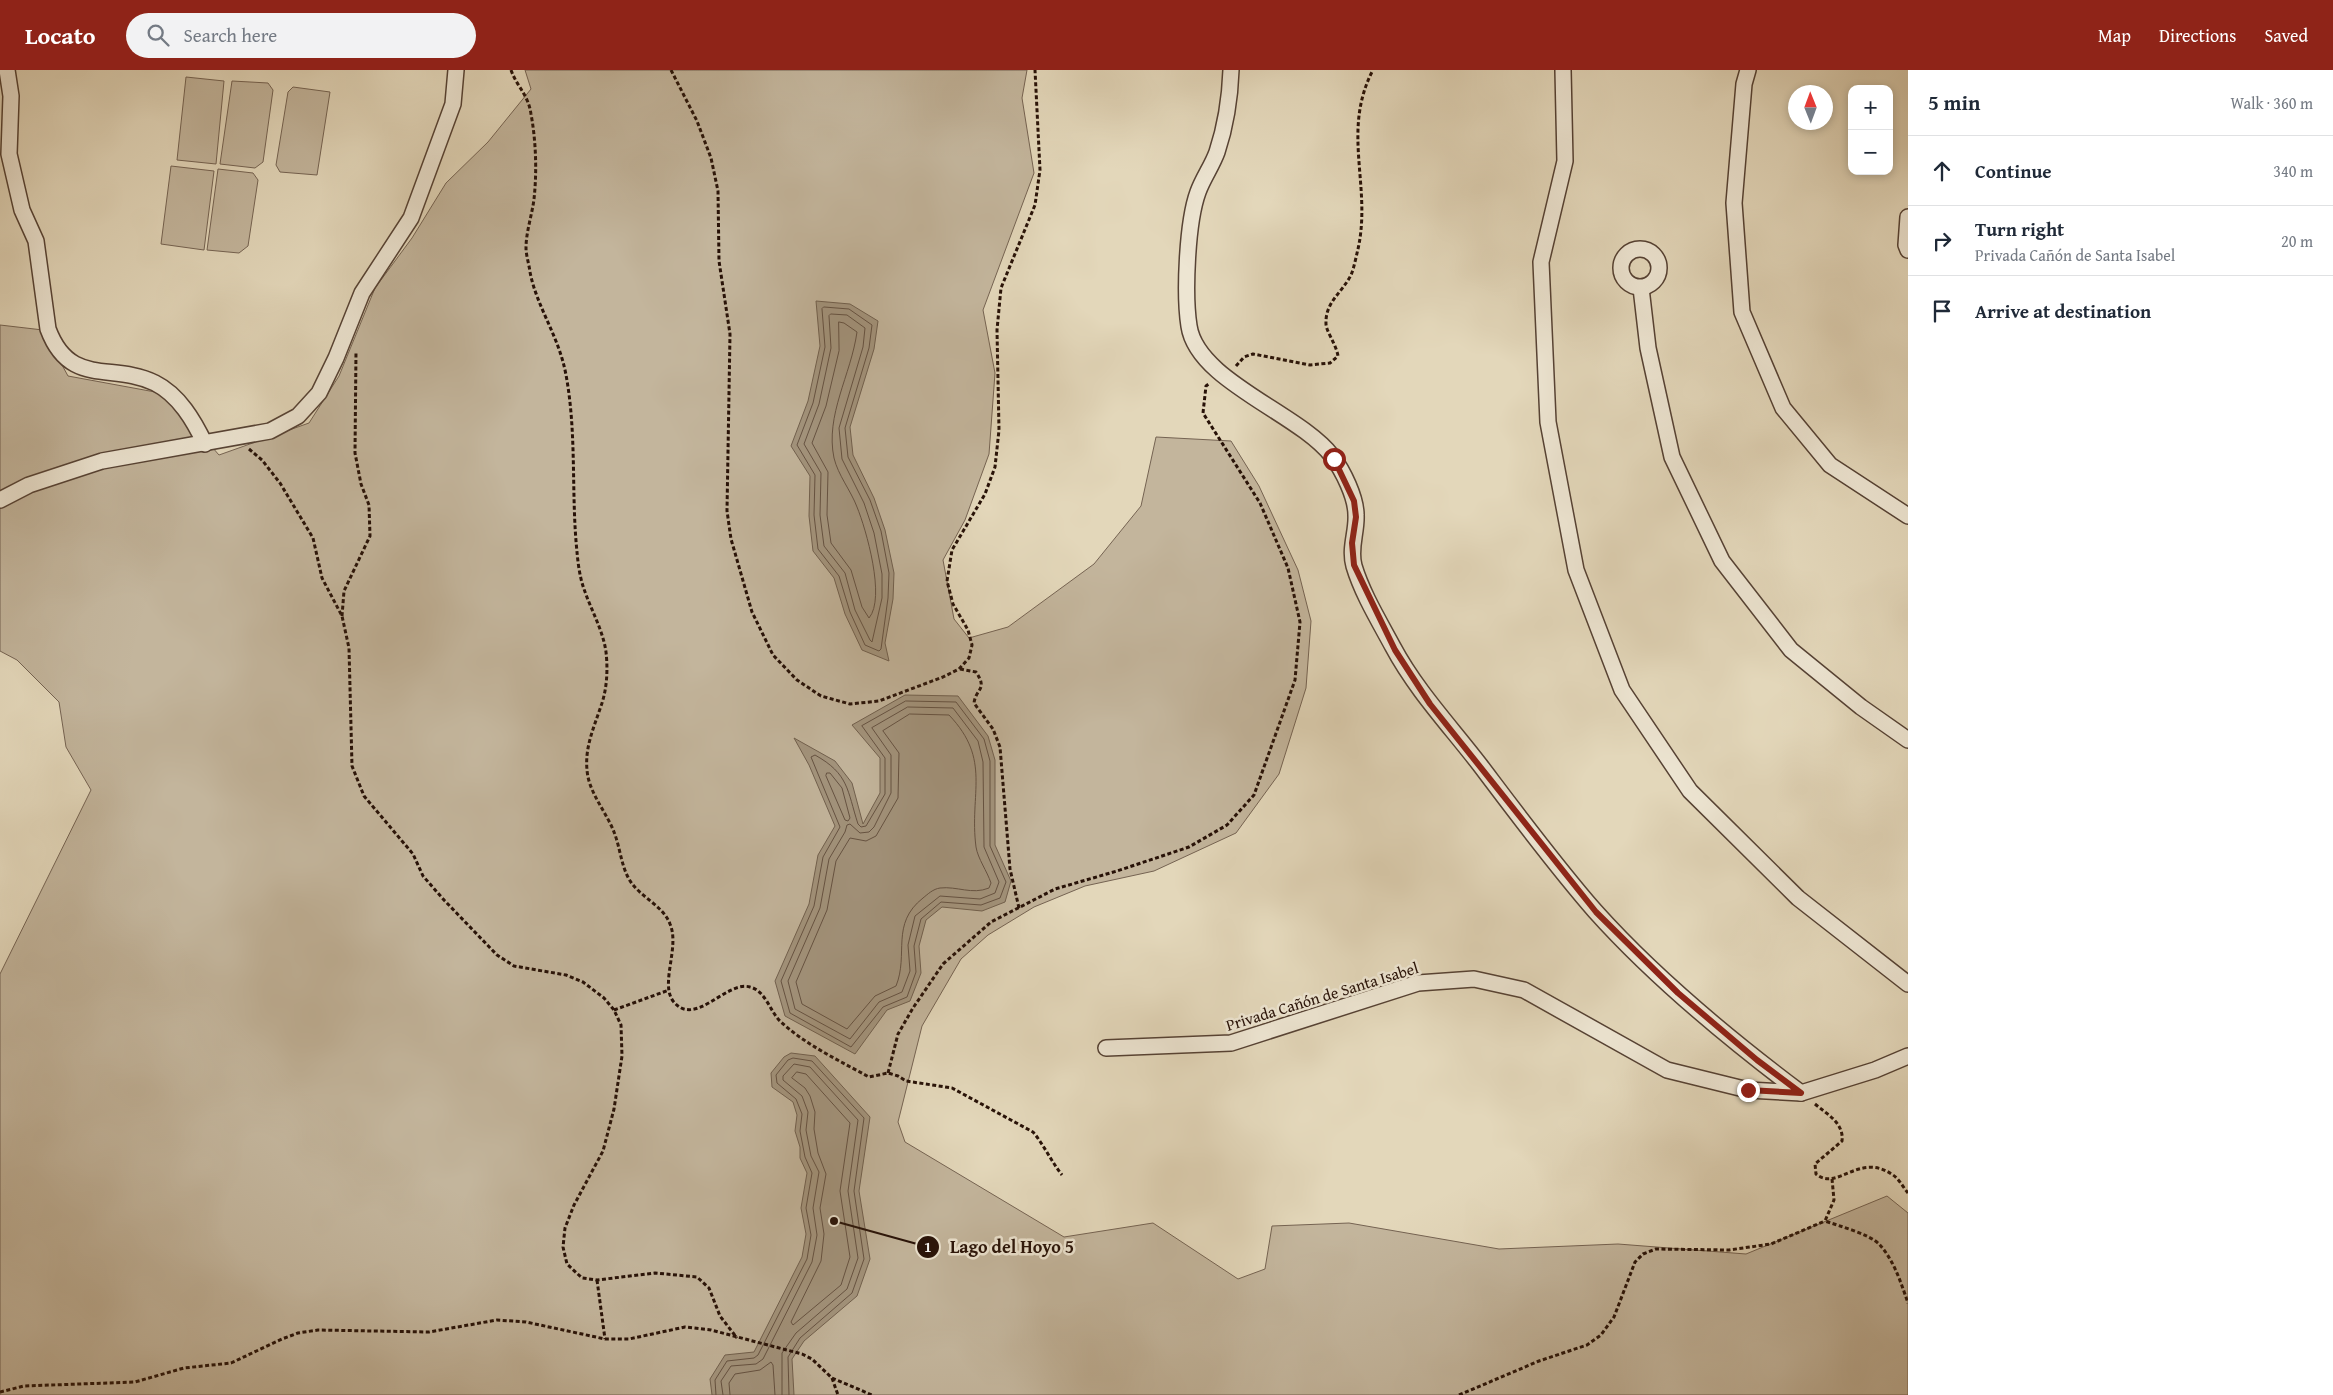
<!DOCTYPE html>
<html lang="en">
<head>
<meta charset="utf-8">
<style>
	:root { --surface:#fff; --page:#f2f2f3; --text:#1f2937; --muted:#747a83; --line:#e0e1e3; --accent:#8f2418 }
	body { margin:0; font-family:"Gentium Book Plus",serif; background:var(--page); color:var(--text) }
	.controls { position:absolute; right:15px; top:15px; display:grid; overflow:hidden; border-radius:10px; box-shadow:0 2px 8px #0003 }
	.controls button { width:45px; height:45px; display:grid; place-items:center; padding:0; border:0; border-bottom:1px solid var(--line); background:var(--surface); color:var(--text); font:25px sans-serif }
	.compass { position:absolute; left:1788px; top:15px; width:45px; height:45px; border-radius:50%; background:var(--surface); box-shadow:0 2px 8px #0003; rotate:359deg }
	.stop { position:absolute; width:15px; height:15px; margin:-11px; border:4px solid #8f2418; border-radius:50%; background:#fff }
	.stop.end { background:#8f2418; border-color:#fff; box-shadow:0 1px 5px #0008 }
	.list { margin:0; padding:0; list-style:none }
	h2 { display:flex; justify-content:space-between; align-items:center; height:65px; margin:0; padding:0 20px; font-size:21px }
	h2 small { font-size:16px; font-weight:400; color:var(--muted) }
	.list li { display:grid; grid-template-columns:32px 1fr auto; gap:15px; align-items:center; box-sizing:border-box; height:70px; padding:0 20px; border-top:1px solid var(--line) }
	.list b { display:block; font-size:19px; white-space:nowrap }
	.list p { margin:0; font-size:16px; white-space:nowrap; color:var(--muted) }
	.list em { font-size:16px; font-style:normal; color:var(--muted) }
	.icon { flex:none; width:28px; height:28px; fill:none; stroke:currentColor; stroke-width:2; stroke-linecap:round; stroke-linejoin:round }
	.map { position:relative; flex:none; width:1908px; height:1325px; overflow:hidden }
	header { display:flex; align-items:center; gap:30px; box-sizing:border-box; height:70px; padding:0 25px; background:var(--accent); color:#fff }
	header strong { font-size:24px }
	nav { display:flex; gap:28px; margin-inline-start:auto; font-size:18px }
	.search { width:350px; height:45px; background:var(--page); display:flex; align-items:center; gap:12px; box-sizing:border-box; padding:0 18px; border-radius:28px; color:var(--muted); font-size:19px }
	main { display:flex }
	aside { flex:1; background:var(--surface) }
	.map>svg:first-child { display:block }
	.green { fill:#c3b59c; stroke:#756352 }
	.water { fill:#a3947d; stroke:#71604e }
	.lines { fill:none; stroke-linecap:round; stroke-linejoin:round }
	.shore { stroke:#655242; stroke-width:1 }
	.minor-casing { stroke:#564234; stroke-width:18 }
	.path { stroke:#271107; stroke-width:3; stroke-dasharray:4 2.5; stroke-linecap:butt }
	.minor { stroke:#ede5d2; stroke-width:15 }
	.route { stroke:#8f2418; stroke-width:6 }
	.labels { text-anchor:middle; stroke-width:5; stroke-linejoin:round; paint-order:stroke }
	.street-label { font-size:16px; fill:#271107; stroke:#ede5d2 }
	.leader { fill:none; stroke:#271107; stroke-width:2 }
	.callout-dot { fill:#271107; stroke:#ede5d2; stroke-width:2 }
	.mark-label { font-size:15px; text-anchor:middle; font-weight:bold; fill:#fff }
	.callout-label { font-size:18px; text-anchor:middle; font-weight:bold; fill:#271107; stroke:#ede5d2; stroke-width:5; stroke-linejoin:round; paint-order:stroke }
</style>
</head>
<body>
<header>
<strong>Locato</strong>
<div class="search"><svg class="icon" aria-label="search" viewBox="0 0 24 24"><circle cx="10" cy="10" r="6"/><path d="M15 15l6 6"/></svg>Search here</div>
<nav><a>Map</a><a>Directions</a><a>Saved</a></nav>
</header>
<main>
<div class="map">
<svg width="1908" height="1325" viewBox="0 0 1908 1325">
	<rect width="100%" height="100%" fill="#e3d7ba"/>
	<filter id="stains"><feTurbulence type="fractalNoise" baseFrequency=".004" numOctaves="4"/><feColorMatrix values="0 0 0 0 .2 0 0 0 0 .09 0 0 0 0 .02 0 0 0 .5 -.17"/></filter>
	<radialGradient id="worn" r=".72"><stop offset=".6" stop-color="#630" stop-opacity="0"/><stop offset="1" stop-color="#630" stop-opacity=".3"/></radialGradient>
	<g class="green">
		<polygon points="525,0 1027,0 1022,28 1034,103 983,240 995,303 989,384 965,450 943,490 954,549 969,568 1008,557 1094,494 1141,436 1156,367 1231,371 1259,416 1298,500 1311,551 1306,618 1279,704 1236,763 1154,801 1085,816 1034,837 988,865 961,889 922,956 898,1052 905,1072 1064,1167 1153,1153 1238,1209 1265,1199 1272,1156 1349,1153 1499,1179 1618,1174 1746,1184 1887,1126 1908,1143 1908,1325 0,1325 0,904 91,720 66,677 59,632 17,590 0,581 0,255 43,260 68,306 166,324 219,385 309,353 339,306 375,218 412,168 446,113 488,72 531,19"/>
		<polygon points="186,7 224,11 216,94 177,90"/>
		<polygon points="232,11 268,13 273,20 263,92 255,98 220,94"/>
		<polygon points="293,17 330,22 317,105 280,102 276,95 288,22"/>
		<polygon points="171,96 214,101 204,180 161,174"/>
		<polygon points="218,99 253,103 258,110 248,176 239,183 207,180"/>
	</g>
	<g class="water">
		<polygon points="816,231 850,234 878,251 874,279 850,357 853,385 874,428 885,460 894,503 893,529 885,573 889,591 862,580 845,544 834,508 813,481 809,446 810,406 791,376 808,331 820,276"/>
		<polygon points="905,625 958,626 988,666 995,690 995,775 1011,811 1005,832 982,841 942,837 926,850 919,876 921,903 910,931 887,940 855,984 785,946 775,911 809,834 818,785 835,756 809,695 794,668 835,691 852,713 863,754 880,723 880,688 852,655"/>
		<polygon points="791,983 815,986 870,1047 859,1121 870,1189 857,1226 804,1271 792,1289 794,1325 712,1325 710,1309 725,1285 754,1282 802,1187 806,1164 801,1138 807,1103 800,1088 800,1077 795,1061 797,1045 793,1032 772,1017 771,1003 784,987"/>
	</g>
	<g class="lines">
		<g class="shore">
			<polygon points="824,237 849,239 872,255 869,278 845,358 848,387 870,430 881,461 889,503 888,528 881,579 879,581 865,575 850,542 839,506 818,479 814,445 815,405 797,375 813,333 825,277 822,239"/>
			<polygon points="831,244 847,245 865,258 863,277 839,358 842,389 864,433 874,463 882,504 882,528 872,572 870,570 855,540 845,503 824,476 820,445 821,403 804,374 819,334 831,278 829,246"/>
			<path d="M839 252 844 253 857 262C851 305 825 345 834 388 838 405 851 421 857 437 866 459 886 528 869 548L862 537 851 500 831 473 827 445 828 402 812 373 826 336 839 281Z"/>
			<path d="M906 631 956 632 984 669 990 691V776L1006 812 1000 828 981 835 941 832 921 849 914 876 916 902 907 927 883 937 851 977 790 943 781 911 814 836 823 787 840 757 811 687 815 685C849 704 847 720 858 754L861 757 866 756 885 724V688L862 656Z"/>
			<polygon points="908,637 953,638 978,671 983,692 984,777 999,812 995,823 980,829 940,826 915,846 908,875 910,901 902,922 879,932 850,969 795,939 788,911 820,838 829,789 845,762 847,755 850,754 860,763 869,762 874,757 891,723 891,685 872,658"/>
			<path d="M910 644 949 645C992 690 969 723 976 777 978 789 987 801 991 813L989 818C972 825 957 816 940 818 933 819 928 824 923 828 890 854 909 884 896 916L875 926 847 959 802 934 796 912 827 840 836 791 850 768 866 771 876 766 898 728 899 683 883 661Z"/>
			<polygon points="827,703 830,703 842,718 850,748 848,751 845,750 826,706"/>
			<polygon points="797,1002 806,1004 850,1053 840,1121 850,1187 841,1215 793,1255 791,1252 821,1191 824,1164 820,1138 826,1104 818,1083 814,1059 815,1042 810,1026 805,1018 792,1008"/>
			<polyline points="716,1325 715,1310 727,1291 754,1288 758,1285 807,1189 811,1165 806,1138 812,1103 805,1087 800,1061 802,1044 796,1029 777,1013 776,1005 788,990 793,988 812,991 864,1048 854,1121 864,1189 852,1223 800,1268 788,1287 789,1325"/>
			<polyline points="723,1325 721,1311 731,1296 756,1294 763,1289 812,1192 817,1165 813,1138 819,1102 811,1086 806,1060 808,1042 802,1026 783,1010 783,1006 794,994 810,997 858,1050 848,1121 858,1188 847,1219 796,1263 782,1283 782,1325"/>
			<polyline points="730,1325 729,1313 735,1304 760,1300 771,1292 773,1295 775,1325"/>
		</g>
		<defs>
			<g id="minor">
				<path d="M7 0 11 26 9 84 22 140 36 171 48 259C70 318 112 292 155 313 179 325 194 351 205 374"/>
				<path d="M1231 0C1230 28 1226 55 1217 82 1212 96 1203 108 1198 122 1187 152 1184 224 1189 256 1197 311 1299 343 1332 386 1343 401 1356 427 1356 445 1357 462 1349 478 1354 496 1362 523 1379 551 1393 577 1416 620 1450 656 1480 695 1517 744 1554 794 1595 841 1655 908 1729 969 1801 1023"/>
				<polyline points="1563,0 1565,91 1541,192 1548,352 1576,500 1622,620 1690,721 1798,828 1908,914"/>
				<polyline points="1748,0 1744,14 1734,133 1742,242 1783,338 1830,395 1908,446"/>
				<polyline points="1908,147 1906,175 1908,180"/>
				<circle cx="1640" cy="198" r="19"/>
				<polyline points="1641,218 1648,278 1672,387 1722,491 1791,580 1861,637 1908,670"/>
				<polyline points="0,430 29,415 102,391 270,361 298,346 319,323 336,288 362,223 411,148 453,34 456,0"/>
				<polyline points="1106,978 1231,973 1418,913 1474,909 1524,920 1667,1000 1748,1020 1801,1023 1875,1000 1908,986"/>
			</g>
		</defs>
		<use href="#minor" class="minor-casing"/>
		<g class="path">
			<path d="M511 0C517 17 528 24 531 44 536 71 537 102 534 129 532 145 526 162 526 178 526 185 529 194 530 202 537 238 559 266 566 305 577 364 571 424 577 482 578 494 580 508 584 519 591 540 603 560 606 582 608 600 607 619 601 636 593 660 583 681 588 707 592 726 607 744 614 762 620 777 621 795 629 809 639 827 663 835 670 854 680 877 660 913 673 931 695 959 726 910 750 917 766 921 770 942 781 952 806 975 840 991 869 1007L888 1003 898 1006 906 1011 952 1018 1033 1062C1044 1075 1051 1091 1062 1105"/>
			<polyline points="671,0 697,51 711,88 718,121 719,191 730,264 727,441 731,469 752,542 773,585 797,610 821,626 850,634 879,631 943,607 959,599 969,588 972,575 968,560 953,534 947,511 952,480 985,424 995,397 999,360 997,260 1001,218 1035,135 1040,100 1035,0"/>
			<path d="M1236 296 1244 287 1253 284 1310 295 1330 293 1338 286C1336 274 1326 261 1326 254 1325 232 1342 223 1351 205 1354 198 1356 187 1358 179 1372 116 1341 61 1373 0"/>
			<polyline points="249,379 262,390 280,413 313,468 322,508 342,546 349,578 352,696 364,726 413,784 423,806 444,830 497,885 514,896 566,905 583,912 604,928 614,940 621,955 622,986 614,1039 603,1081 574,1135 565,1158 563,1177 567,1194 582,1208 597,1210 655,1203 697,1207 709,1218 720,1246 737,1268"/>
			<polyline points="342,546 344,521 370,466 369,435 361,414 355,383 356,281"/>
			<path d="M960 599 976 602C988 620 976 618 974 633L993 659 1000 677 1010 799 1019 838"/>
			<polyline points="614,940 669,920"/>
			<polyline points="888,1003 898,964 913,938 943,894 991,852 1055,819 1117,801 1189,777 1227,755 1254,725 1295,610 1300,552 1288,498 1260,433 1203,343 1206,316 1210,313"/>
			<path d="M1815 1034C1828 1045 1844 1053 1842 1071L1815 1094 1816 1104C1838 1122 1859 1081 1893 1105 1899 1109 1903 1117 1908 1123"/>
			<path d="M1832 1109 1834 1130 1825 1151C1839 1156 1869 1164 1879 1174 1894 1190 1901 1213 1908 1233"/>
			<polyline points="597,1210 605,1269"/>
			<polyline points="832,1308 838,1325"/>
			<polyline points="0,1322 24,1316 135,1312 184,1298 231,1293 282,1269 298,1263 318,1260 429,1262 497,1250 526,1252 605,1269 629,1269 685,1257 711,1260 802,1284 812,1289 832,1308 872,1325"/>
			<polyline points="1459,1325 1539,1291 1587,1275 1601,1265 1614,1247 1635,1192 1643,1184 1656,1179 1729,1180 1771,1174 1825,1151"/>
		</g>
		<use href="#minor" class="minor"/>
	</g>
	<g class="lines">
		<polyline class="route" points="1334,389 1354,431 1356,447 1352,473 1354,495 1395,580 1430,634 1596,842 1678,923 1757,990 1801,1023 1748,1020"/>
	</g>
	<g class="labels">
		<g class="street-label">
			<text transform="translate(1322 926) rotate(-17)" y="6">Privada Cañón de Santa Isabel</text>
		</g>
	</g>
	<path class="leader" d="M834 1151L928 1177"/>
	<g class="callout-dot">
		<circle cx="834" cy="1151" r="5"/>
		<circle cx="928" cy="1177" r="12"/>
	</g>
	<g class="mark-label">
		<text x="928" y="1182">1</text>
	</g>
	<g class="callout-label">
		<text x="1012" y="1183">Lago del Hoyo 5</text>
	</g>
	<rect width="100%" height="100%" filter="url(#stains)"/>
	<rect width="100%" height="100%" fill="url(#worn)"/>
</svg>
<div class="controls">
<button>+</button>
<button>−</button>
</div>
<svg class="compass" viewBox="-18 -18 36 36"><path d="M0-13l5 13h-10z" fill="#e53935"/><path d="M0 13l5-13h-10z" fill="#747a83"/></svg>
<div class="stop" style="left:1334px;top:389px"></div>
<div class="stop end" style="left:1748px;top:1020px"></div>
</div>
<aside>
<h2>5 min<small>Walk · 360 m</small></h2>
<ul class="list">
<li><svg class="icon" aria-label="ahead" viewBox="0 0 24 24"><path d="M12 20V5M6 11l6-6 6 6"/></svg><div><b>Continue</b></div><em>340 m</em></li>
<li><svg class="icon" aria-label="right" viewBox="0 0 24 24"><path d="M7 20v-9h11M14 6l5 5-5 5"/></svg><div><b>Turn right</b><p>Privada Cañón de Santa Isabel</p></div><em>20 m</em></li>
<li><svg class="icon" aria-label="arrive" viewBox="0 0 24 24"><path d="M6 21V4h12l-3 4 3 4H6"/></svg><div><b>Arrive at destination</b></div></li>
</ul>
</aside>
</main>
</body>
</html>
